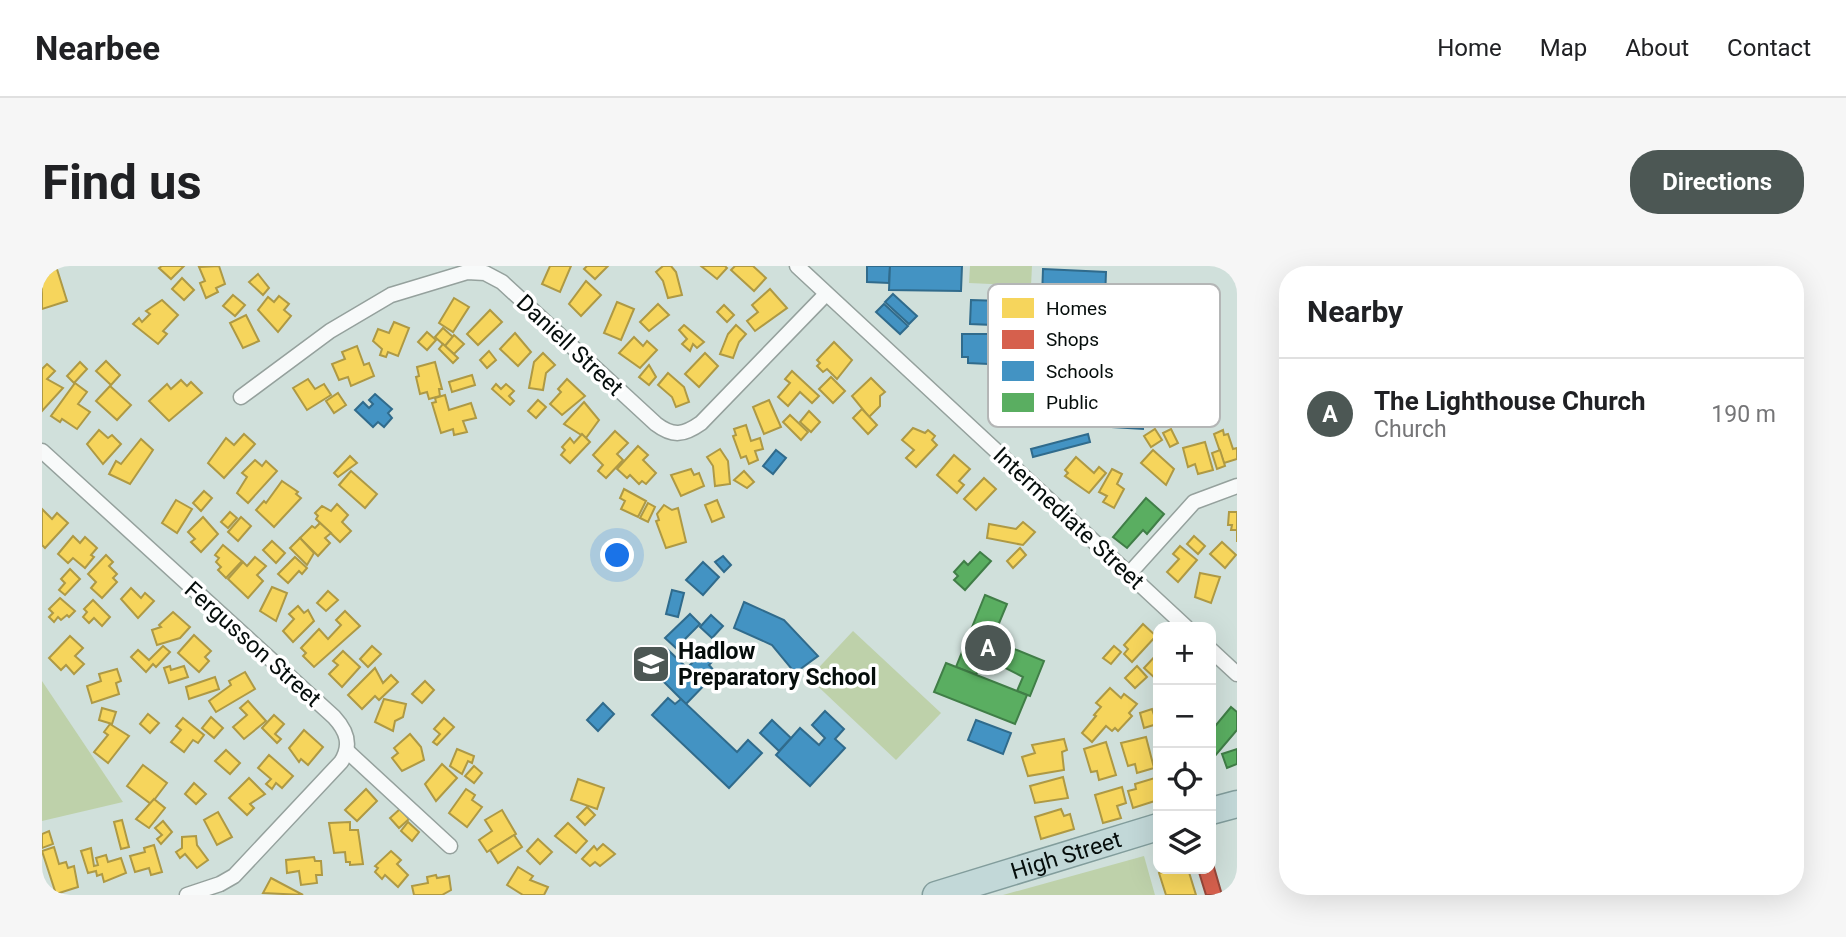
<!DOCTYPE html>
<html lang="en">
<head>
<meta charset="utf-8">
<style>
	:root { --surface:#fff; --page:#f6f6f6; --text:#202124; --muted:#757577; --line:#e0e0e0; --accent:#4c5754 }
	body { margin:0; font-family:Roboto,sans-serif; background:var(--page); color:var(--text) }
	.controls { position:absolute; right:21px; bottom:21px; display:grid; overflow:hidden; border-radius:14px; box-shadow:0 7px 28px #0002 }
	.controls button { width:63px; height:63px; display:grid; place-items:center; padding:0; border:0; border-bottom:2px solid var(--line); background:var(--surface); color:var(--text); font:35px sans-serif }
	.you { position:absolute; left:576px; top:290px; width:24px; height:24px; margin:-18px; border:5px solid #fff; border-radius:50%; background:#1a73e8; box-shadow:0 0 0 10px #1a73e833 }
	.badge { display:grid; place-items:center; width:46px; height:46px; border-radius:50%; background:var(--accent); color:#fff; font-size:23px; font-weight:700 }
	.pin { position:absolute; translate:-50% -50%; border:4px solid #fff; box-shadow:0 2px 7px #0006 }
	.list { margin:0; padding:0; list-style:none }
	h2 { display:flex; justify-content:space-between; align-items:center; height:91px; margin:0; padding:0 28px; font-size:30px }
	h2 small { font-size:23px; font-weight:400; color:var(--muted) }
	.list li { display:grid; grid-template-columns:46px 1fr auto; gap:21px; align-items:center; box-sizing:border-box; height:112px; padding:0 28px; border-top:2px solid var(--line) }
	.list b { display:block; font-size:26px; white-space:nowrap }
	.list p { margin:0; font-size:23px; white-space:nowrap; color:var(--muted) }
	.list em { font-size:23px; font-style:normal; color:var(--muted) }
	.icon { flex:none; width:38px; height:38px; fill:none; stroke:currentColor; stroke-width:2; stroke-linecap:round; stroke-linejoin:round }
	.map { position:relative; flex:none; width:1195px; height:629px; overflow:hidden; border-radius:28px }
	header { display:flex; align-items:center; gap:42px; box-sizing:border-box; height:98px; padding:0 35px; background:var(--surface); border-bottom:2px solid var(--line) }
	header strong { font-size:33px }
	nav { display:flex; gap:38px; margin-inline-start:auto; font-size:24px }
	.intro { display:flex; align-items:center; justify-content:space-between; box-sizing:border-box; height:168px; padding:0 42px }
	h1 { margin:0; font-size:49px }
	.button { padding:18px 32px; border-radius:28px; background:var(--accent); color:#fff; font-size:24px; font-weight:700 }
	main { display:flex; gap:42px; padding:0 42px }
	aside { flex:1; background:var(--surface); border-radius:28px; box-shadow:0 7px 28px #0002 }
	.map>svg:first-child { display:block }
	.green { fill:#bed1aa }
	.homes { fill:#f6d55c; stroke:#ae9944; stroke-width:2 }
	.shops { fill:#d6604d; stroke:#974739; stroke-width:2 }
	.schools { fill:#4393c3; stroke:#306b8c; stroke-width:2 }
	.public { fill:#5aae61; stroke:#407e47; stroke-width:2 }
	.lines { fill:none; stroke-linecap:round; stroke-linejoin:round }
	.street-casing { stroke:#95a19d; stroke-width:17 }
	.highway-casing { stroke:#829d9c; stroke-width:29 }
	.street { stroke:#f8fafa; stroke-width:14 }
	.highway { stroke:#c2d8d8; stroke-width:26 }
	.labels { text-anchor:middle; stroke-width:7; stroke-linejoin:round; paint-order:stroke }
	.street-label { font-size:23px; fill:#050d0b; stroke:#fff }
	.poi-label { font-size:23px; font-weight:bold; fill:#050d0b; stroke:#fff; text-anchor:start }
	.key { fill:#fff; stroke:#b4b6b6; stroke-width:2 }
	.key-label { font-size:19px; fill:#050d0b }
</style>
</head>
<body>
<header>
<strong>Nearbee</strong>
<nav><a>Home</a><a>Map</a><a>About</a><a>Contact</a></nav>
</header>
<div class="intro"><h1>Find us</h1><a class="button">Directions</a></div>
<main>
<div class="map">
<svg width="1195" height="629" viewBox="0 0 1195 629">
	<rect width="100%" height="100%" fill="#d0e0db"/>
	<g class="green">
		<polygon points="928,0 990,0 989,20 927,17"/>
		<polygon points="811,365 899,447 854,494 767,412"/>
		<polygon points="0,415 81,536 0,555"/>
		<polygon points="1102,590 1113,629 961,629"/>
	</g>
	<g class="homes">
		<polygon points="0,0 14,0 25,35 0,43"/>
		<polygon points="120,0 142,0 129,13 117,2"/>
		<polygon points="177,0 183,18 174,22 176,26 164,32 158,17 163,15 157,1"/>
		<polygon points="508,0 529,0 518,26 500,18"/>
		<polygon points="545,0 566,0 553,13 542,3"/>
		<polygon points="621,0 629,0 634,6 640,29 626,32 621,15 614,6"/>
		<polygon points="659,0 683,0 685,2 675,13"/>
		<polygon points="693,0 711,0 724,12 712,25 689,4"/>
		<polygon points="216,8 227,22 221,29 207,16"/>
		<polygon points="140,12 152,24 142,34 130,23"/>
		<polygon points="544,15 559,29 539,50 527,38"/>
		<polygon points="728,23 745,42 713,65 705,55 716,46 710,39"/>
		<polygon points="191,29 203,39 193,50 181,40"/>
		<polygon points="237,30 247,38 242,44 249,50 236,66 216,44 226,31 232,36"/>
		<polygon points="412,32 427,41 411,66 397,57"/>
		<polygon points="120,34 136,49 121,65 125,68 116,78 91,58 97,52 100,56 108,48 104,45"/>
		<polygon points="575,36 592,43 579,74 562,67"/>
		<polygon points="616,38 627,49 607,65 598,56"/>
		<polygon points="682,39 692,49 685,56 675,46"/>
		<polygon points="448,44 460,56 436,79 425,68"/>
		<polygon points="204,49 217,75 201,82 188,57"/>
		<polygon points="352,56 367,62 356,90 346,86 344,91 338,89 340,83 331,75 336,63 347,67"/>
		<polygon points="642,59 662,76 655,82 651,78 648,85 640,78 645,73 637,64"/>
		<polygon points="694,59 704,68 697,76 691,92 678,88 686,68"/>
		<polygon points="401,62 411,71 403,80 393,71"/>
		<polygon points="385,66 394,74 385,84 376,76"/>
		<polygon points="473,67 489,86 476,100 458,83"/>
		<polygon points="412,69 422,78 412,88 403,80"/>
		<polygon points="592,71 601,80 605,75 615,84 598,102 577,87"/>
		<polygon points="792,76 810,94 795,113 785,103 781,106 775,100 778,97 775,94"/>
		<polygon points="401,78 416,92 411,97 397,83"/>
		<polygon points="315,80 322,99 327,97 332,110 309,120 306,111 297,114 290,98 303,93 300,86"/>
		<polygon points="447,85 454,94 445,102 438,94"/>
		<polygon points="501,87 513,99 504,107 501,124 487,122 492,96"/>
		<polygon points="663,87 676,100 657,121 643,108"/>
		<polygon points="64,95 78,109 69,119 54,105"/>
		<polygon points="38,96 45,103 32,117 25,110"/>
		<polygon points="393,96 400,123 397,123 398,130 387,133 385,126 378,128 374,111 377,110 375,101"/>
		<polygon points="5,98 13,105 5,113 21,122 0,145 0,103"/>
		<polygon points="607,99 614,111 607,119 597,111"/>
		<polygon points="750,105 777,130 770,137 758,126 746,140 736,131 748,117 743,113"/>
		<polygon points="626,107 642,121 647,136 634,141 630,131 616,119"/>
		<polygon points="430,109 433,119 410,126 407,116"/>
		<polygon points="789,111 803,125 791,137 777,123"/>
		<polygon points="829,112 843,126 838,130 838,140 827,151 810,130"/>
		<polygon points="266,113 273,123 282,118 289,129 265,144 251,122"/>
		<polygon points="525,113 543,130 520,149 508,138 519,126 516,123"/>
		<polygon points="139,114 145,120 149,116 160,127 127,155 107,135 125,118 129,123"/>
		<polygon points="33,117 45,126 36,138 48,146 35,163 20,153 18,156 9,150"/>
		<polygon points="454,118 459,123 464,118 472,125 467,130 472,135 468,139 450,123"/>
		<polygon points="68,120 89,139 75,154 54,135"/>
		<polygon points="296,127 304,139 292,147 284,135"/>
		<polygon points="403,129 407,144 429,137 434,152 421,155 425,166 412,169 411,163 399,167 390,137 394,136 393,132"/>
		<polygon points="496,134 504,141 494,152 486,145"/>
		<polygon points="727,134 739,161 722,168 711,141"/>
		<polygon points="542,136 557,154 544,172 522,158"/>
		<polygon points="820,143 835,159 826,168 811,152"/>
		<polygon points="767,145 778,156 769,166 758,156"/>
		<polygon points="748,149 766,166 759,174 741,156"/>
		<polygon points="704,159 709,175 718,172 721,183 713,185 716,194 707,198 704,190 699,192 691,170 694,169 692,163"/>
		<polygon points="871,162 883,167 886,164 893,170 890,174 895,179 874,201 864,192 872,184 860,174"/>
		<polygon points="1113,163 1120,174 1109,181 1102,170"/>
		<polygon points="1129,163 1136,177 1128,181 1121,167"/>
		<polygon points="57,164 66,172 70,169 79,178 61,198 45,178"/>
		<polygon points="1181,164 1182,169 1186,168 1191,183 1195,182 1195,193 1182,197 1172,168"/>
		<polygon points="573,165 586,177 575,188 581,194 564,212 556,205 561,199 551,189"/>
		<polygon points="202,168 213,178 182,212 166,197 184,172 192,179"/>
		<polygon points="540,168 548,176 528,197 519,189 523,184 520,181 528,172 532,177"/>
		<polygon points="99,173 111,184 88,218 67,208 74,195 79,198"/>
		<polygon points="1163,176 1171,204 1156,208 1153,198 1146,201 1141,182"/>
		<polygon points="596,180 606,189 601,194 614,207 604,218 600,215 597,218 588,209 585,212 575,203"/>
		<polygon points="678,183 686,195 688,218 673,220 671,200 665,191"/>
		<polygon points="1111,184 1132,203 1124,219 1099,197"/>
		<polygon points="1178,184 1183,200 1175,203 1170,187"/>
		<polygon points="912,189 928,203 917,215 922,219 915,227 895,209"/>
		<polygon points="308,190 315,197 296,211 292,207"/>
		<polygon points="1034,191 1052,207 1057,201 1064,207 1047,227 1023,210 1026,207 1023,204"/>
		<polygon points="213,194 220,200 224,195 235,205 206,237 195,227 205,211 200,207"/>
		<polygon points="649,203 652,209 657,207 662,220 639,230 629,209"/>
		<polygon points="1070,203 1080,208 1075,218 1082,223 1072,242 1061,236 1065,230 1057,226"/>
		<polygon points="309,205 335,228 323,242 297,219"/>
		<polygon points="702,205 712,216 705,222 692,214"/>
		<polygon points="942,212 954,223 934,244 922,233"/>
		<polygon points="240,215 256,226 254,228 259,232 232,261 214,244 222,235 224,237"/>
		<polygon points="582,223 604,235 596,251 579,243 583,235 578,232"/>
		<polygon points="162,225 170,232 159,245 151,237"/>
		<polygon points="134,234 150,243 135,267 120,257"/>
		<polygon points="675,234 682,251 670,256 663,239"/>
		<polygon points="606,237 613,241 606,256 598,252"/>
		<polygon points="295,238 306,249 300,256 309,265 298,276 274,253 276,250 273,247 280,240 289,245"/>
		<polygon points="622,239 630,244 636,242 644,276 624,282 614,255 617,254 615,248"/>
		<polygon points="0,243 10,253 15,247 26,257 3,282 0,279"/>
		<polygon points="188,246 195,252 186,262 179,256"/>
		<polygon points="1187,246 1195,246 1195,276 1195,264 1189,264 1190,259 1186,259"/>
		<polygon points="161,251 176,268 159,286 149,276 153,273 146,266"/>
		<polygon points="199,251 209,260 196,275 186,266"/>
		<polygon points="981,256 993,266 981,279 945,272 947,258 974,263"/>
		<polygon points="278,257 289,267 283,272 288,277 276,290 258,272 270,260 273,262"/>
		<polygon points="31,270 38,277 43,271 55,282 49,289 52,291 43,302 31,292 26,297 16,288"/>
		<polygon points="1152,270 1163,280 1156,288 1145,278"/>
		<polygon points="258,272 272,287 265,299 248,282"/>
		<polygon points="230,275 243,287 234,297 221,284"/>
		<polygon points="1180,276 1194,289 1183,302 1168,288"/>
		<polygon points="181,279 200,295 184,312 176,304 179,301 174,296 177,292 173,289"/>
		<polygon points="1138,280 1155,294 1136,316 1125,306 1137,293 1131,288"/>
		<polygon points="978,282 984,289 971,302 965,295"/>
		<polygon points="64,289 71,296 67,300 75,308 71,312 75,316 60,332 49,322 54,316 46,308"/>
		<polygon points="213,291 224,300 215,309 221,315 206,332 186,313 201,296 205,300"/>
		<polygon points="253,291 265,302 260,308 257,305 246,317 236,308"/>
		<polygon points="28,303 38,313 23,329 17,324 23,317 19,313"/>
		<polygon points="1158,307 1178,311 1169,337 1153,331"/>
		<polygon points="230,321 245,327 234,355 218,345"/>
		<polygon points="89,322 99,332 103,327 112,335 96,352 79,333"/>
		<polygon points="286,325 296,334 284,345 275,337"/>
		<polygon points="18,332 33,345 27,351 25,349 19,354 16,351 12,356 7,351 11,347 7,343"/>
		<polygon points="51,334 68,351 60,360 52,352 47,357 41,351 45,346 42,343"/>
		<polygon points="256,340 262,347 266,344 272,355 251,376 241,365 252,353 247,348"/>
		<polygon points="303,345 318,360 272,401 261,390 264,387 259,382 277,363 286,373 299,359 294,354"/>
		<polygon points="131,346 148,361 138,372 115,379 110,364 119,361 117,359"/>
		<polygon points="1101,358 1114,370 1090,396 1082,388 1086,383 1082,379"/>
		<polygon points="152,369 169,385 163,391 167,395 157,406 136,387"/>
		<polygon points="28,370 41,382 33,390 42,398 32,408 24,399 19,404 7,392"/>
		<polygon points="121,380 128,386 114,401 111,398 104,406 89,391 96,384 107,394"/>
		<polygon points="330,380 339,388 326,401 318,393"/>
		<polygon points="1072,380 1079,386 1069,398 1061,392"/>
		<polygon points="301,385 318,401 300,421 287,408 296,399 291,395"/>
		<polygon points="1116,387 1116,415 1102,402"/>
		<polygon points="128,400 129,404 142,400 146,411 127,417 122,402"/>
		<polygon points="1095,400 1105,411 1093,422 1083,412"/>
		<polygon points="333,402 341,417 349,409 356,416 337,434 333,430 320,443 306,429"/>
		<polygon points="75,403 79,415 74,417 77,428 50,437 45,420 59,415 57,408"/>
		<polygon points="203,406 213,423 174,446 167,435 189,419 187,415"/>
		<polygon points="173,411 177,423 147,433 144,421"/>
		<polygon points="383,415 392,424 380,437 370,428"/>
		<polygon points="1068,422 1079,432 1082,428 1095,438 1087,447 1090,450 1076,465 1073,462 1070,465 1064,460 1050,476 1040,467 1054,450 1052,449 1059,441 1054,437"/>
		<polygon points="342,433 364,438 361,451 353,455 351,465 333,456"/>
		<polygon points="206,435 224,455 202,473 191,461 205,449 198,442"/>
		<polygon points="60,442 74,446 70,458 57,454"/>
		<polygon points="1110,443 1115,458 1102,462 1098,447"/>
		<polygon points="106,448 117,457 108,467 98,458"/>
		<polygon points="232,449 242,458 233,468 239,473 235,477 220,462"/>
		<polygon points="169,451 181,462 172,472 160,462"/>
		<polygon points="141,452 162,469 156,477 151,474 142,486 129,476 139,464 134,460"/>
		<polygon points="402,452 412,461 395,479 391,476 398,468 392,463"/>
		<polygon points="68,458 87,470 66,497 52,486 66,469 62,466"/>
		<polygon points="262,464 281,481 266,499 259,493 257,496 247,482"/>
		<polygon points="368,468 379,481 382,494 360,505 350,492 356,487 352,482"/>
		<polygon points="1104,471 1112,502 1095,507 1093,498 1086,500 1079,477"/>
		<polygon points="1022,473 1025,484 1020,486 1022,504 986,510 980,491 993,487 990,479"/>
		<polygon points="1064,476 1074,509 1057,514 1055,505 1049,506 1042,483"/>
		<polygon points="415,483 432,490 430,497 426,495 420,508 408,500"/>
		<polygon points="184,484 198,497 188,508 173,495"/>
		<polygon points="227,489 251,510 240,522 234,517 230,523 224,518 229,513 216,502"/>
		<polygon points="400,498 415,512 394,535 383,518"/>
		<polygon points="101,499 125,517 109,538 85,520"/>
		<polygon points="432,500 440,507 432,517 423,510"/>
		<polygon points="1021,511 1026,532 993,537 988,520"/>
		<polygon points="1116,511 1116,534 1091,542 1086,525 1094,523 1093,518"/>
		<polygon points="207,512 223,528 208,538 212,542 205,549 187,532"/>
		<polygon points="536,513 562,522 555,543 529,534"/>
		<polygon points="152,517 164,528 154,538 143,528"/>
		<polygon points="1080,521 1084,537 1075,540 1079,552 1061,557 1053,529"/>
		<polygon points="324,523 335,535 315,555 303,544"/>
		<polygon points="424,523 433,529 430,534 440,541 425,561 407,547"/>
		<polygon points="112,533 123,542 107,562 94,553"/>
		<polygon points="545,541 553,549 543,559 535,551"/>
		<polygon points="358,543 367,553 357,562 348,552"/>
		<polygon points="1019,543 1022,550 1028,548 1032,563 999,573 993,551"/>
		<polygon points="460,544 474,568 445,586 437,574 450,565 443,554"/>
		<polygon points="176,546 190,571 175,579 162,554"/>
		<polygon points="80,554 87,581 79,583 72,556"/>
		<polygon points="121,555 130,566 119,578 115,573 120,569 113,562"/>
		<polygon points="308,556 308,564 316,564 321,598 308,599 308,596 304,596 303,586 292,587 287,557"/>
		<polygon points="366,556 377,566 370,575 359,565"/>
		<polygon points="526,557 545,575 534,587 513,570"/>
		<polygon points="7,565 11,578 0,582 0,568"/>
		<polygon points="472,569 480,581 456,597 448,584"/>
		<polygon points="154,570 155,579 166,594 155,602 143,588 138,592 134,586 140,582 140,571"/>
		<polygon points="496,573 510,586 498,598 485,585"/>
		<polygon points="561,578 573,588 558,600 553,596 548,600 540,593 552,580 555,584"/>
		<polygon points="112,579 120,606 109,609 107,602 93,606 88,590 103,586 102,582"/>
		<polygon points="12,581 17,598 24,596 26,602 32,600 36,621 14,628 0,585"/>
		<polygon points="49,582 52,600 56,599 54,592 64,589 66,596 79,592 84,607 62,616 60,608 55,610 54,605 46,607 39,585"/>
		<polygon points="349,585 359,594 355,598 366,609 356,621 343,609 340,613 333,606 336,602 333,600"/>
		<polygon points="272,591 273,595 279,595 280,609 274,609 275,617 259,619 257,605 245,607 244,594"/>
		<polygon points="476,601 491,610 488,614 506,621 502,629 481,629 465,619"/>
		<polygon points="1130,603 1146,603 1154,629 1124,629 1117,607"/>
		<polygon points="394,609 395,612 407,610 409,624 400,629 372,629 370,620 386,617 385,611"/>
		<polygon points="229,612 261,629 221,627"/>
	</g>
	<polygon class="shops" points="1169,591 1180,629 1164,629 1156,603 1169,603"/>
	<g class="schools">
		<polygon points="825,0 848,0 847,17 825,16"/>
		<polygon points="848,0 920,0 919,25 847,24"/>
		<polygon points="1001,3 1064,6 1063,33 1000,31"/>
		<polygon points="851,28 875,50 867,58 843,36"/>
		<polygon points="929,34 993,36 992,61 977,60 976,92 946,91 946,98 926,97 926,91 920,91 920,68 951,68 951,59 928,58"/>
		<polygon points="842,38 866,60 858,68 834,46"/>
		<polygon points="333,128 350,143 346,147 350,152 342,161 336,156 331,161 313,144 321,136 327,142 331,138 327,134"/>
		<polygon points="989,137 1102,144 1101,163 988,156"/>
		<polygon points="1046,168 1048,176 991,191 989,183"/>
		<polygon points="734,184 744,192 731,208 721,200"/>
		<polygon points="681,290 689,299 682,306 673,296"/>
		<polygon points="661,296 677,311 661,329 644,314"/>
		<polygon points="630,324 642,327 636,351 624,348"/>
		<polygon points="702,336 742,354 776,390 753,407 730,379 692,362"/>
		<polygon points="648,348 658,358 634,382 623,372"/>
		<polygon points="669,349 681,360 670,372 658,361"/>
		<polygon points="668,379 677,388 667,399 674,407 644,438 607,401 625,383 645,402"/>
		<polygon points="626,432 633,438 639,433 695,486 706,474 720,487 687,522 610,449"/>
		<polygon points="561,437 572,448 556,465 545,454"/>
		<polygon points="783,445 802,463 793,473 803,482 768,520 734,489 758,462 777,479 783,472 770,459"/>
		<polygon points="730,454 749,472 737,485 718,467"/>
		<polygon points="934,454 969,467 961,488 926,474"/>
	</g>
	<g class="public">
		<polygon points="1104,232 1122,248 1105,268 1101,264 1085,282 1071,271"/>
		<polygon points="938,286 949,295 923,324 912,314 916,310 912,306 922,295 926,299"/>
		<polygon points="943,329 965,338 950,374 1002,395 988,430 975,425 981,411 942,391 934,409 914,401"/>
		<polygon points="904,397 985,429 973,458 892,426"/>
		<polygon points="1189,441 1195,446 1195,464 1172,491 1169,488 1169,465"/>
		<polygon points="1195,483 1195,498 1185,502 1180,488"/>
	</g>
	<g class="lines">
		<defs>
			<g id="street">
				<polyline points="755,0 1144,361"/>
				<path d="M199 131 288 65 349 29 425 6 443 7 460 16 614 158C631 171 642 169 659 157L784 28"/>
				<path d="M0 185 292 451C305 465 310 479 299 496L192 610 178 618 145 629"/>
				<polyline points="1087,308 1152,236 1195,220"/>
				<polyline points="1169,384 1195,408"/>
				<polyline points="305,485 408,580"/>
			</g>
			<g id="highway">
				<polyline points="1169,545 1195,538"/>
				<path id="s1" d="M894 629 1116 561"/>
			</g>
		</defs>
		<use href="#street" class="street-casing"/>
		<use href="#highway" class="highway-casing"/>
		<use href="#street" class="street"/>
		<use href="#highway" class="highway"/>
	</g>
	<defs>
		<symbol id="school-square" viewBox="-11 -11 22 22"><rect x="-9" y="-9" width="18" height="18" rx="4" fill="#4c5754" stroke="#fff"/><path d="M0-5L7-2L0 1L-7-2ZM-4 1L0 2.5L4 1V4Q0 6-4 4Z" fill="#fff"/></symbol>
	</defs>
	<g fill-rule="evenodd">
		<use href="#school-square" x="587" y="376" width="44" height="44"/>
	</g>
	<g class="labels">
		<g class="street-label">
			<text transform="translate(528 79) rotate(43)" y="8">Daniell Street</text>
			<text transform="translate(1027 252) rotate(43)" y="8">Intermediate Street</text>
			<text transform="translate(211 378) rotate(42)" y="8">Fergusson Street</text>
			<text dy="8" stroke="none"><textPath href="#s1" startOffset="136">High Street</textPath></text>
		</g>
		<g class="poi-label">
			<text x="636" y="393">Hadlow<tspan x="636" dy="26">Preparatory School</tspan></text>
		</g>
	</g>
	<rect x="946" y="18" width="232" height="143" rx="10" class="key"/>
	<rect x="960" y="32" width="32" height="20" fill="#f6d55c"/>
	<rect x="960" y="64" width="32" height="19" fill="#d6604d"/>
	<rect x="960" y="95" width="32" height="20" fill="#4393c3"/>
	<rect x="960" y="127" width="32" height="19" fill="#5aae61"/>
	<g class="key-label">
		<text x="1004" y="49">Homes</text>
		<text x="1004" y="80">Shops</text>
		<text x="1004" y="112">Schools</text>
		<text x="1004" y="143">Public</text>
	</g>
</svg>
<div class="controls">
<button>+</button>
<button>−</button>
<button><svg class="icon" aria-label="locate" viewBox="0 0 24 24"><circle cx="12" cy="12" r="6"/><path d="M12 2v4M12 18v4M2 12h4M18 12h4"/></svg></button>
<button><svg class="icon" aria-label="layers" viewBox="0 0 24 24"><path d="M12 4l9 5-9 5-9-5zM3 14l9 5 9-5"/></svg></button>
</div>
<div class="you"></div>
<div class="pin badge" style="left:946px;top:382px">A</div>
</div>
<aside>
<h2>Nearby<small></small></h2>
<ul class="list">
<li><span class="badge">A</span><div><b>The Lighthouse Church</b><p>Church</p></div><em>190 m</em></li>
</ul>
</aside>
</main>
</body>
</html>
